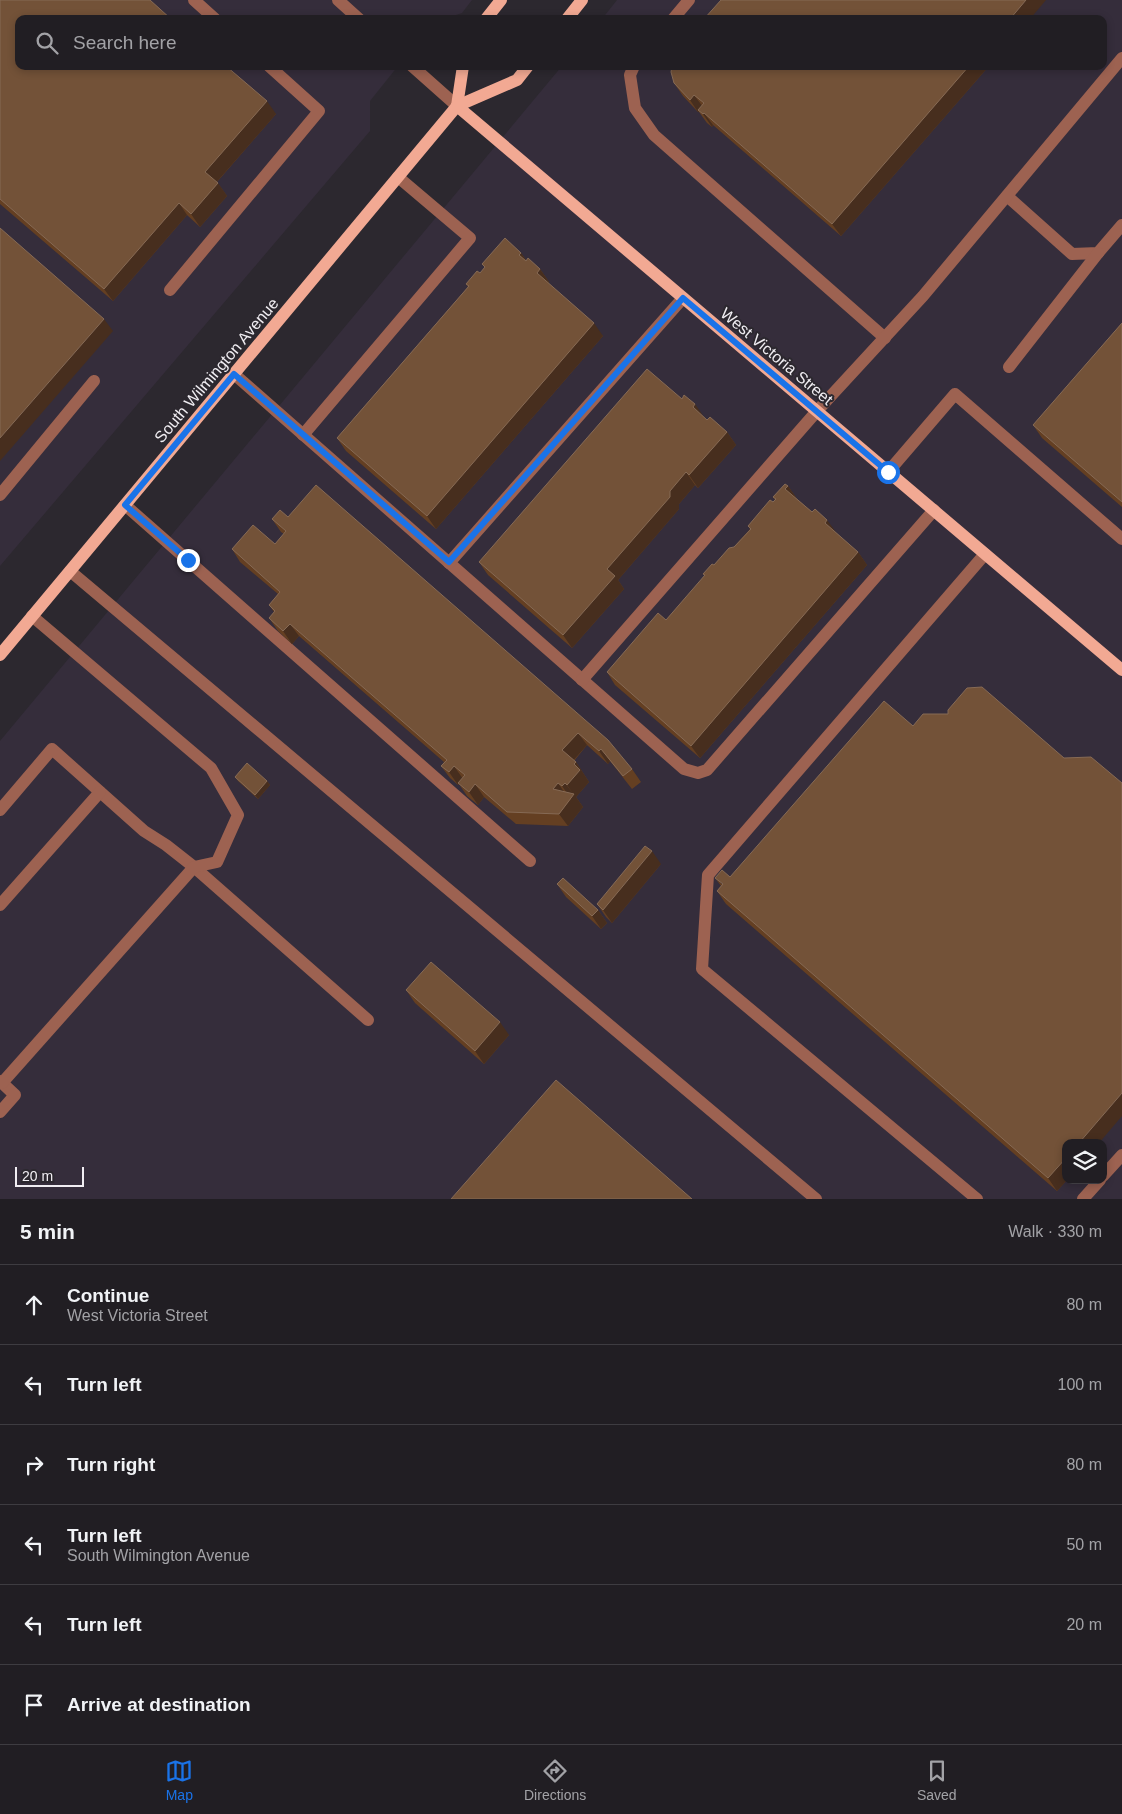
<!DOCTYPE html>
<html lang="en">
<head>
<meta charset="utf-8">
<style>
	:root { --surface:#211e23; --page:#29272b; --text:#f1f3f6; --muted:#a2a2a6; --line:#3e3c41; --accent:#1a73e8 }
	body { margin:0; font-family:Arial,sans-serif; background:var(--page); color:var(--text) }
	.controls { position:absolute; right:15px; bottom:15px; display:grid; overflow:hidden; border-radius:10px; box-shadow:0 2px 8px #0003 }
	.controls button { width:45px; height:45px; display:grid; place-items:center; padding:0; border:0; border-bottom:1px solid var(--line); background:var(--surface); color:var(--text); font:25px sans-serif }
	.scale { position:absolute; left:15px; bottom:12px; width:69px; box-sizing:border-box; padding-left:5px; border:2px solid #f0edf2; border-top:0; font-size:14px; line-height:18px; white-space:nowrap; color:#f0edf2; -webkit-text-stroke:4px #2c282f; paint-order:stroke }
	.stop { position:absolute; width:15px; height:15px; margin:-11px; border:4px solid #1a73e8; border-radius:50%; background:#fff }
	.stop.end { background:#1a73e8; border-color:#fff; box-shadow:0 1px 5px #0008 }
	.list { margin:0; padding:0; list-style:none }
	h2 { display:flex; justify-content:space-between; align-items:center; height:65px; margin:0; padding:0 20px; font-size:21px }
	h2 small { font-size:16px; font-weight:400; color:var(--muted) }
	.list li { display:grid; grid-template-columns:32px 1fr auto; gap:15px; align-items:center; box-sizing:border-box; height:80px; padding:0 20px; border-top:1px solid var(--line) }
	.list b { display:block; font-size:19px; white-space:nowrap }
	.list p { margin:0; font-size:16px; white-space:nowrap; color:var(--muted) }
	.list em { font-size:16px; font-style:normal; color:var(--muted) }
	.icon { flex:none; width:28px; height:28px; fill:none; stroke:currentColor; stroke-width:2; stroke-linecap:round; stroke-linejoin:round }
	.map { position:relative; flex:none; width:1122px; height:1199px; overflow:hidden }
	.search { position:absolute; background:var(--surface); box-shadow:0 2px 8px #0003; left:15px; right:15px; top:15px; height:55px; display:flex; align-items:center; gap:12px; box-sizing:border-box; padding:0 18px; border-radius:10px; color:var(--muted); font-size:19px }
	.sheet { height:545px; background:var(--surface) }
	nav { display:flex; justify-content:space-around; align-items:center; box-sizing:border-box; height:70px; border-top:1px solid var(--line); background:var(--surface); font-size:14px; color:var(--muted) }
	nav a { display:grid; justify-items:center; gap:2px }
	nav .on { color:var(--accent) }
	.map>svg:first-child { display:block }
	.built { fill:#352d3b; fill-rule:evenodd }
	.lines { fill:none; stroke-linecap:round; stroke-linejoin:round }
	.minor { stroke:#9d6251; stroke-width:12 }
	.major { stroke:#f2a993; stroke-width:12 }
	.wall { fill:#643f22 }
	.shaded-wall { fill:#472e1e }
	.building { fill:#735238; stroke:#866a55 }
	.route { stroke:#1a73e8; stroke-width:6 }
	.labels { text-anchor:middle; stroke-width:4; stroke-linejoin:round; paint-order:stroke }
	.street-label { font-size:16px; fill:#f0edf2; stroke:#2c282f }
</style>
</head>
<body>
<div class="map">
<svg width="1122" height="1199" viewBox="0 0 1122 1199">
	<rect width="100%" height="100%" fill="#2c282f"/>
	<g class="built">
		<polygon points="0,0 472,0 462,13 444,19 19,19 19,66 398,66 370,101 370,131 0,566"/>
		<path d="M617 0H1122V1199H0V741L562 66H1103V19H602ZM1066 1143H1103V1180H1066Z"/>
	</g>
	<g class="lines">
		<g class="minor">
			<polyline points="194,0 215,19"/>
			<polyline points="338,0 359,19"/>
			<polyline points="673,19 689,0"/>
			<polyline points="412,66 457,106"/>
			<polyline points="634,66 630,75 635,108 654,135 885,338"/>
			<polyline points="1007,196 1072,254 1098,253 1122,225"/>
			<polyline points="170,290 319,111 269,66"/>
			<polyline points="1009,367 1098,253"/>
			<polyline points="234,374 684,769 698,773 707,770 934,510"/>
			<polyline points="303,435 470,238 398,177"/>
			<polyline points="888,472 955,394 1122,539"/>
			<polyline points="0,495 94,381"/>
			<polyline points="125,505 530,861"/>
			<polyline points="449,563 683,298"/>
			<polyline points="70,571 816,1199"/>
			<polyline points="582,680 817,411 923,296 1122,58"/>
			<polyline points="0,810 52,749 144,831 166,845 194,867 368,1020"/>
			<polyline points="0,905 100,792"/>
			<polyline points="0,1081 15,1095 0,1112"/>
			<polyline points="2,1083 194,867 217,862 238,815 211,768 32,616"/>
			<polyline points="1103,1176 1122,1155"/>
			<polyline points="977,1199 702,969 708,875 985,554"/>
			<polyline points="1083,1199 1100,1180"/>
		</g>
		<g class="major">
			<polyline points="486,19 501,0"/>
			<polyline points="567,19 582,0"/>
			<polyline points="457,106 1122,670"/>
			<polyline points="457,106 463,66"/>
			<polyline points="0,655 457,106 517,80 528,66"/>
		</g>
	</g>
	<g class="wall">
		<polygon points="0,0 276,114 217,182 227,196 200,227 187,215 113,301 0,204"/>
		<polygon points="672,66 989,66 841,236 713,125 712,127 707,123 699,112 698,112 683,96 674,83"/>
		<polygon points="521,253 526,260 540,269 549,282 548,283 603,336 436,529 346,451 337,438 468,287 466,284 480,273 485,268 482,264"/>
		<polygon points="1122,323 1122,507 1042,438 1033,425"/>
		<polygon points="682,399 707,420 727,432 736,445 698,488 695,485 679,504 679,509 618,580 624,589 572,648 488,575 479,562"/>
		<polygon points="788,486 797,499 858,552 867,565 700,758 615,685 607,672 666,620 705,576 703,574 734,547 750,529 748,526 773,502 775,500 773,497"/>
		<polygon points="288,517 632,769 641,782 632,789 610,761 608,764 587,745 574,761 576,762 589,782 576,797 583,807 568,826 516,824 484,797 478,805 467,796 459,784 458,785 450,778 441,766 444,762 299,636 292,644 278,631 269,618 274,612 269,605 278,594 240,562 232,549 275,544 284,534 281,532 272,519"/>
		<polygon points="235,777 267,781 270,785 258,799 238,781"/>
		<polygon points="661,864 612,923 606,917 597,904"/>
		<polygon points="715,878 1067,1180 1057,1191 726,904 717,891 721,886"/>
		<polygon points="557,884 598,910 607,923 601,929 566,897"/>
		<polygon points="406,990 509,1035 484,1064 415,1003"/>
	</g>
	<g class="shaded-wall">
		<polygon points="1026,0 1046,0 1030,19 1010,19"/>
		<polygon points="969,66 989,66 841,236 832,224"/>
		<polygon points="694,95 703,107 698,110 699,112 698,112 690,100"/>
		<polygon points="267,101 276,114 214,185 205,172"/>
		<polygon points="704,113 713,125 712,127 703,114"/>
		<polygon points="218,183 227,196 200,227 191,214"/>
		<polygon points="179,203 187,215 113,301 104,289"/>
		<polygon points="521,253 530,266 519,255"/>
		<polygon points="540,269 549,282 546,286 537,273"/>
		<polygon points="104,319 113,331 0,461 0,438"/>
		<polygon points="594,323 603,336 436,529 427,516"/>
		<polygon points="695,404 704,417 693,407"/>
		<polygon points="727,432 736,445 698,488 689,475"/>
		<polygon points="686,472 695,485 679,504 679,509 618,580 624,589 572,648 563,635 607,569 670,491"/>
		<polygon points="788,486 797,499 785,489"/>
		<polygon points="827,520 836,532 825,523"/>
		<polygon points="858,552 867,565 700,758 691,746"/>
		<polygon points="290,624 299,636 292,644 283,631"/>
		<polygon points="578,733 587,745 571,763 562,750"/>
		<polygon points="601,749 610,761 608,764 599,751"/>
		<polygon points="576,762 589,782 576,797 583,807 568,826 559,814 571,799 562,786 565,783 574,795 567,785 574,764"/>
		<polygon points="454,766 463,779 458,785 449,772"/>
		<polygon points="267,781 270,785 258,799 255,795"/>
		<polygon points="558,783 567,796 553,789"/>
		<polygon points="475,784 484,797 478,805 469,792"/>
		<polygon points="652,851 661,864 612,923 603,910"/>
		<polygon points="598,910 607,923 601,929 592,916"/>
		<polygon points="500,1022 509,1035 484,1064 475,1051"/>
		<polygon points="1122,1093 1122,1116 1099,1143 1079,1143"/>
		<polygon points="1066,1158 1066,1180 1067,1180 1057,1191 1048,1178"/>
	</g>
	<g class="building">
		<polygon points="0,0 150,0 171,19 19,19 19,66 226,66 267,101 205,172 218,183 191,214 179,203 104,289 0,199"/>
		<polygon points="721,0 1026,0 1010,19 704,19"/>
		<polygon points="672,66 969,66 832,224 704,113 703,114 698,110 704,103 694,95 690,100 674,83 671,72"/>
		<polygon points="0,228 104,319 0,438"/>
		<polygon points="505,238 521,253 519,255 526,261 528,258 540,269 537,273 594,323 427,516 337,438 469,286 466,284 477,271 480,273 485,267 482,264"/>
		<polygon points="1122,323 1122,502 1033,425"/>
		<polygon points="647,369 682,399 684,395 695,404 693,407 707,420 710,417 727,432 689,475 686,472 670,491 670,497 607,569 615,576 563,635 479,562"/>
		<polygon points="785,484 788,486 785,489 812,512 815,509 827,520 825,523 858,552 691,746 607,672 658,613 666,620 705,575 703,574 712,564 714,565 729,548 734,547 751,529 748,526 770,500 773,502 776,499 773,497"/>
		<polygon points="316,485 608,740 632,769 623,776 601,749 599,751 578,733 562,750 576,762 574,764 580,770 567,785 565,783 562,786 558,783 553,789 574,794 559,814 507,812 475,784 469,792 458,783 465,775 454,766 449,772 441,766 447,760 290,624 283,631 269,618 275,611 269,605 280,592 232,549 253,525 275,544 286,531 272,519 280,510 288,517"/>
		<polygon points="982,687 1064,758 1091,757 1122,783 1122,1093 1079,1143 1066,1143 1066,1158 1048,1178 717,891 723,884 715,878 722,870 730,877 884,701 913,726 923,714 948,714 948,710 967,688"/>
		<polygon points="247,763 267,781 255,795 235,777"/>
		<polygon points="645,846 652,851 603,910 597,904"/>
		<polygon points="563,878 598,910 592,916 557,884"/>
		<polygon points="431,962 500,1022 475,1051 406,990"/>
		<polygon points="556,1080 692,1199 451,1199"/>
	</g>
	<g class="lines">
		<polyline class="route" points="188,560 125,505 234,374 449,562 683,298 888,472"/>
	</g>
	<g class="labels">
		<g class="street-label">
			<text transform="translate(777 356) rotate(40)" y="6">West Victoria Street</text>
			<text transform="translate(216 370) rotate(-50)" y="6">South Wilmington Avenue</text>
		</g>
	</g>
</svg>
<div class="controls">
<button><svg class="icon" aria-label="layers" viewBox="0 0 24 24"><path d="M12 4l9 5-9 5-9-5zM3 14l9 5 9-5"/></svg></button>
</div>
<div class="scale">20 m</div>
<div class="stop" style="left:888px;top:472px"></div>
<div class="stop end" style="left:188px;top:560px"></div>
<div class="search"><svg class="icon" aria-label="search" viewBox="0 0 24 24"><circle cx="10" cy="10" r="6"/><path d="M15 15l6 6"/></svg>Search here</div>
</div>
<section class="sheet">
<h2>5 min<small>Walk · 330 m</small></h2>
<ul class="list">
<li><svg class="icon" aria-label="ahead" viewBox="0 0 24 24"><path d="M12 20V5M6 11l6-6 6 6"/></svg><div><b>Continue</b><p>West Victoria Street</p></div><em>80 m</em></li>
<li><svg class="icon" aria-label="left" viewBox="0 0 24 24"><path d="M17 20v-9H6M10 6l-5 5 5 5"/></svg><div><b>Turn left</b></div><em>100 m</em></li>
<li><svg class="icon" aria-label="right" viewBox="0 0 24 24"><path d="M7 20v-9h11M14 6l5 5-5 5"/></svg><div><b>Turn right</b></div><em>80 m</em></li>
<li><svg class="icon" aria-label="left" viewBox="0 0 24 24"><path d="M17 20v-9H6M10 6l-5 5 5 5"/></svg><div><b>Turn left</b><p>South Wilmington Avenue</p></div><em>50 m</em></li>
<li><svg class="icon" aria-label="left" viewBox="0 0 24 24"><path d="M17 20v-9H6M10 6l-5 5 5 5"/></svg><div><b>Turn left</b></div><em>20 m</em></li>
<li><svg class="icon" aria-label="arrive" viewBox="0 0 24 24"><path d="M6 21V4h12l-3 4 3 4H6"/></svg><div><b>Arrive at destination</b></div></li>
</ul>
</section>
<nav>
<a class="on"><svg class="icon" aria-label="map" viewBox="0 0 24 24"><path d="M3 6l6-2 6 2 6-2v14l-6 2-6-2-6 2zM9 4v14M15 6v14"/></svg>Map</a>
<a><svg class="icon" aria-label="directions" viewBox="0 0 24 24"><path d="M12 3l9 9-9 9-9-9zM9 14v-3h6M13 9l2 2-2 2"/></svg>Directions</a>
<a><svg class="icon" aria-label="saved" viewBox="0 0 24 24"><path d="M7 4h10v16l-5-4-5 4z"/></svg>Saved</a>
</nav>
</body>
</html>
